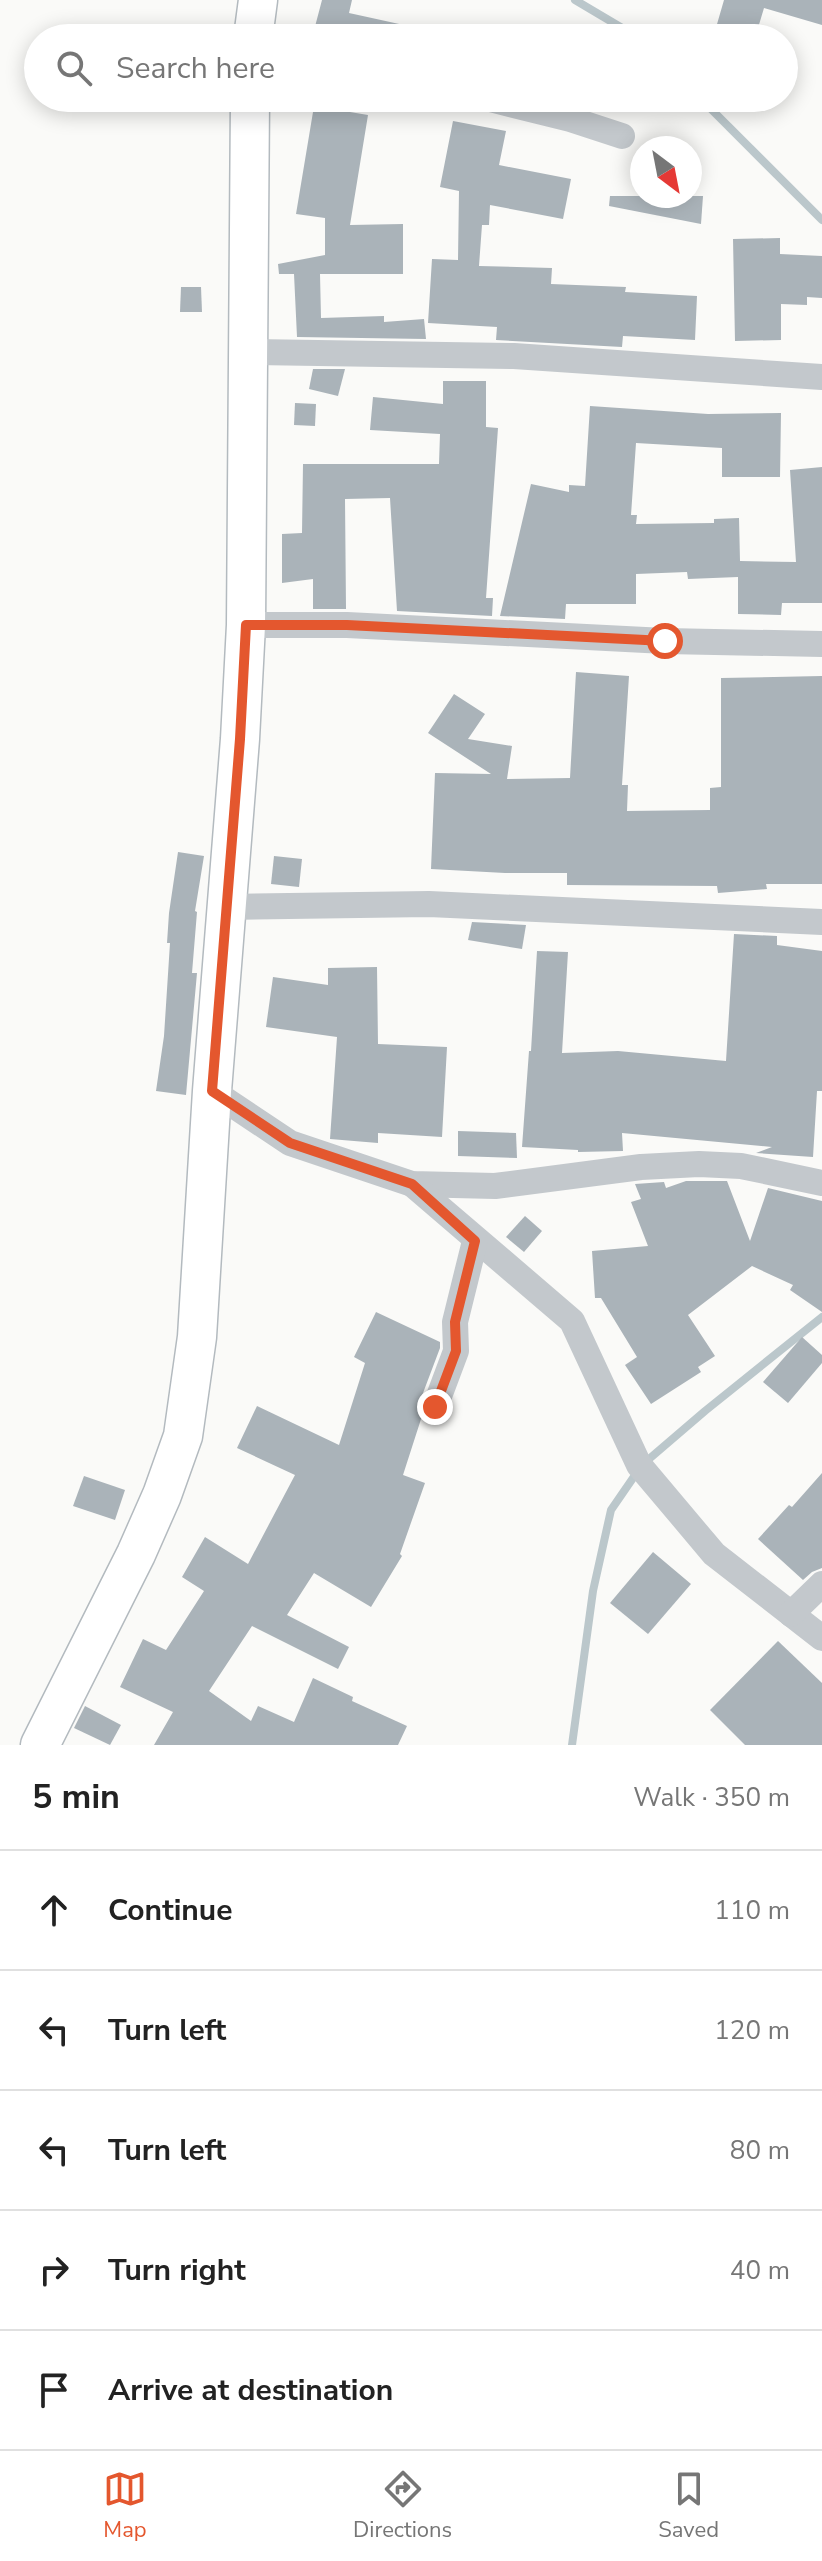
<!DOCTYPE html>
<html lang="en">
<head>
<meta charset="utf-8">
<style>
	:root { --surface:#fff; --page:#f6f6f6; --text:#222; --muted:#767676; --line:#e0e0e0; --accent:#e4572e }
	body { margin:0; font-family:"Nunito Sans",sans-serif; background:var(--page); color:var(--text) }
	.compass { position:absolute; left:630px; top:136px; width:72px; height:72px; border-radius:50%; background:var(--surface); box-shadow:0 4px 20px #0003; rotate:148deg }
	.stop { position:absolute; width:24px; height:24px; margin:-18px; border:6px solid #e4572e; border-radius:50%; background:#fff }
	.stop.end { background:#e4572e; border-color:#fff; box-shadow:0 2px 8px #0008 }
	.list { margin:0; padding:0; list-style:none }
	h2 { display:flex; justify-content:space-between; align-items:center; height:104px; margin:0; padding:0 32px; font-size:34px }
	h2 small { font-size:26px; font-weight:400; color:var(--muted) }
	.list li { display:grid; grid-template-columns:52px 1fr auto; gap:24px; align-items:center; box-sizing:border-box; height:120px; padding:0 32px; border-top:2px solid var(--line) }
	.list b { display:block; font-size:30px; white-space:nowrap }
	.list em { font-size:26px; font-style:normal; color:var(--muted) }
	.icon { flex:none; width:44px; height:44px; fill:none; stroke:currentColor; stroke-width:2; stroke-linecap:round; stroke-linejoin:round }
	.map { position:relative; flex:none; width:822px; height:1745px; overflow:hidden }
	.search { position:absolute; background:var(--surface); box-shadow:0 4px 20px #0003; left:24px; right:24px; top:24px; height:88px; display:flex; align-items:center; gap:20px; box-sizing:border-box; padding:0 28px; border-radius:44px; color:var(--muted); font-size:30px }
	.sheet { height:704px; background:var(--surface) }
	nav { display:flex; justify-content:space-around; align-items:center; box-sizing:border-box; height:112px; border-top:2px solid var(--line); background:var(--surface); font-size:22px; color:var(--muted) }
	nav a { display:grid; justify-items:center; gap:4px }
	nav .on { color:var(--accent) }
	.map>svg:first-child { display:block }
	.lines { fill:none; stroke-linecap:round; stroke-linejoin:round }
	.stream { stroke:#bbc7cb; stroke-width:8 }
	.building { fill:#aab3b9 }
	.secondary-casing { stroke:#b3babf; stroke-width:41 }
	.minor { stroke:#c3c8cc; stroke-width:26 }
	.secondary { stroke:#fff; stroke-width:38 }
	.route { stroke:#e4572e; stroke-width:10 }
</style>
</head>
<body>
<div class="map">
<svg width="822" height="1745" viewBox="0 0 822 1745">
	<rect width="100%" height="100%" fill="#fafaf8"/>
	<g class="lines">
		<g class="stream">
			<polyline points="575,0 639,38"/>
			<polyline points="700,98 822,220"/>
			<polyline points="572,1745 593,1591 611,1510 642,1465 705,1411 822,1317"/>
		</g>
	</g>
	<g class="building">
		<polygon points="322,0 352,0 349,13 422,29 421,38 312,38"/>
		<polygon points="724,0 822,0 822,25 764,8 755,38 713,38"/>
		<polygon points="314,106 368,115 350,225 403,224 403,274 320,274 321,318 384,316 384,322 424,319 426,339 297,337 294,274 279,274 278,264 325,255 325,218 296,214"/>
		<polygon points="453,121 506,131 499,165 571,179 563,219 490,205 489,225 482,225 479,266 552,268 551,284 626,287 625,292 697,296 695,340 623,336 622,347 496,340 497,327 428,323 432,259 458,260 459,191 440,187"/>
		<polygon points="610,196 703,196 701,224 609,206"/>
		<polygon points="780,238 780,254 822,256 822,298 807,297 807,305 781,304 781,340 735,341 733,239"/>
		<polygon points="181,287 201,287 202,312 180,312"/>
		<polygon points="313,369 345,369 338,396 309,389"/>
		<polygon points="443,381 486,381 486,427 498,428 486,598 493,598 492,616 397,611 390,498 345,499 346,609 313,609 313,579 282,583 282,534 302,533 303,464 439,464 440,434 370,430 373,397 443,404"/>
		<polygon points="295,403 316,404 315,426 294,425"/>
		<polygon points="590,406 708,414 781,413 780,477 722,477 722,448 636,443 631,515 637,515 636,524 714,523 714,519 739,518 740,561 796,562 790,470 822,467 822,603 782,603 781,615 738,614 738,577 688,579 687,572 636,574 636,604 566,604 565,619 500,616 531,484 569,492 569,485 585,486"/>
		<polygon points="576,672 629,676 622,785 628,785 627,811 710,810 710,788 721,787 721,678 822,676 822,884 766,884 767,889 718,893 717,886 567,885 567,873 505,873 431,869 435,773 491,774 428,733 454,694 485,714 468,739 512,746 507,779 570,778"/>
		<polygon points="178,852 204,856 195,911 197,912 192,973 197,973 186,1095 156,1091 164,1036 170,943 167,943 169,913"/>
		<polygon points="274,856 302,859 299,887 271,884"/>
		<polygon points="472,922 526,925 522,949 468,940"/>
		<polygon points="734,934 777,936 777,945 822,951 822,1091 817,1091 813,1157 756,1153 772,1147 622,1133 623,1151 578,1152 578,1150 522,1147 529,1051 531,1051 537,951 568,952 562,1053 618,1051 726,1061"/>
		<polygon points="377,967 378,1044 447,1047 442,1137 378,1133 378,1143 330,1139 337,1037 266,1027 273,977 328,985 328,968"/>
		<polygon points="458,1131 516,1133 517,1158 458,1156"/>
		<polygon points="686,1181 727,1181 750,1241 768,1188 822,1201 822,1312 790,1290 793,1285 752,1266 688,1315 715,1356 698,1367 701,1372 651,1404 625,1365 637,1357 601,1298 595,1298 592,1251 648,1246 631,1202 641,1199 635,1184 664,1182 666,1188"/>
		<polygon points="525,1216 542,1231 524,1252 506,1237"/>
		<polygon points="376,1312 440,1342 440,1348 420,1401 422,1416 403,1475 425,1483 400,1554 402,1556 371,1607 314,1573 287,1615 349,1647 338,1669 252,1626 209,1691 251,1721 258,1706 294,1722 313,1678 353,1697 352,1701 407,1726 398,1745 154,1745 173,1712 120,1687 143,1639 166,1650 204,1591 182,1577 205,1537 248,1564 295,1475 237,1448 257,1406 339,1445 365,1363 354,1357"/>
		<polygon points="802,1337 822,1355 822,1363 788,1403 763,1382"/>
		<polygon points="822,1473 822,1568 812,1572 803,1580 758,1539 789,1505 792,1507"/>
		<polygon points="84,1476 125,1490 115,1520 73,1506"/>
		<polygon points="653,1552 691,1584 648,1634 610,1603"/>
		<polygon points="778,1641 822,1683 822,1745 745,1745 710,1710"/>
		<polygon points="85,1706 121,1725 110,1745 74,1728"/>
	</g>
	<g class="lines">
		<defs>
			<g id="secondary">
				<polyline points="253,38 258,0"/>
				<polyline points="40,1745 136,1554 162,1495 183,1436 197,1337 212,1091 240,739 246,625 250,98"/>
			</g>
		</defs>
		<use href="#secondary" class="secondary-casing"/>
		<g class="minor">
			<polyline points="486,98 570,119 622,136"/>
			<polyline points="248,352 514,356 822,377"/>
			<polyline points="246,625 347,625 665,641 822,644"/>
			<polyline points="226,907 429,904 822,922"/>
			<polyline points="212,1091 290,1143 412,1184 495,1186 641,1167 699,1164 741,1166 822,1183"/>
			<polyline points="412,1184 572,1321 639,1465 714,1554 822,1638"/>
			<polyline points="435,1407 456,1351 455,1322 475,1241"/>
			<polyline points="791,1614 822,1584"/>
		</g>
		<use href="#secondary" class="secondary"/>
	</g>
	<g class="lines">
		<polyline class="route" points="435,1407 456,1351 455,1322 475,1241 412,1184 290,1143 212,1091 240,739 246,625 347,625 665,641"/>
	</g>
</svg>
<svg class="compass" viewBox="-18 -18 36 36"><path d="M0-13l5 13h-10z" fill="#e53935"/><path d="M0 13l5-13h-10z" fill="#767676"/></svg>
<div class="stop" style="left:665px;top:641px"></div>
<div class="stop end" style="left:435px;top:1407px"></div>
<div class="search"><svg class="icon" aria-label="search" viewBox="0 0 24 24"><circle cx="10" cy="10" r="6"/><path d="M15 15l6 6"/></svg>Search here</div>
</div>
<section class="sheet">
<h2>5 min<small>Walk · 350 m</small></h2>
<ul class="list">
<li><svg class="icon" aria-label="ahead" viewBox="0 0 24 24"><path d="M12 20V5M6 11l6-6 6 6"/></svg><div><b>Continue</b></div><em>110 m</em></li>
<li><svg class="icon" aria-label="left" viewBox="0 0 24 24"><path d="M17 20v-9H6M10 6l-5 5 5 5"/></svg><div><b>Turn left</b></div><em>120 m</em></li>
<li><svg class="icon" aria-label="left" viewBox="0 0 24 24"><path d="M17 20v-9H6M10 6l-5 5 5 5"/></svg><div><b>Turn left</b></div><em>80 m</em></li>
<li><svg class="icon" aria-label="right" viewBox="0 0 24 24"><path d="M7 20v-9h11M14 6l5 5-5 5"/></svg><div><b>Turn right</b></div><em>40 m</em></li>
<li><svg class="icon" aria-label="arrive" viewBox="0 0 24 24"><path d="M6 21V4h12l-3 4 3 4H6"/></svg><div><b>Arrive at destination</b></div></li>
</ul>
</section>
<nav>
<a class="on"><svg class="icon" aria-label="map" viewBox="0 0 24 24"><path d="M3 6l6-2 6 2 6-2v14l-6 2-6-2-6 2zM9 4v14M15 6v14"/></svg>Map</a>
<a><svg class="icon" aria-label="directions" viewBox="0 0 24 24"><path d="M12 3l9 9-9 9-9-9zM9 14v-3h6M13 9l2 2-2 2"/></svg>Directions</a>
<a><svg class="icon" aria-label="saved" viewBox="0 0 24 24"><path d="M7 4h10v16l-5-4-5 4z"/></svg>Saved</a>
</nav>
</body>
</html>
